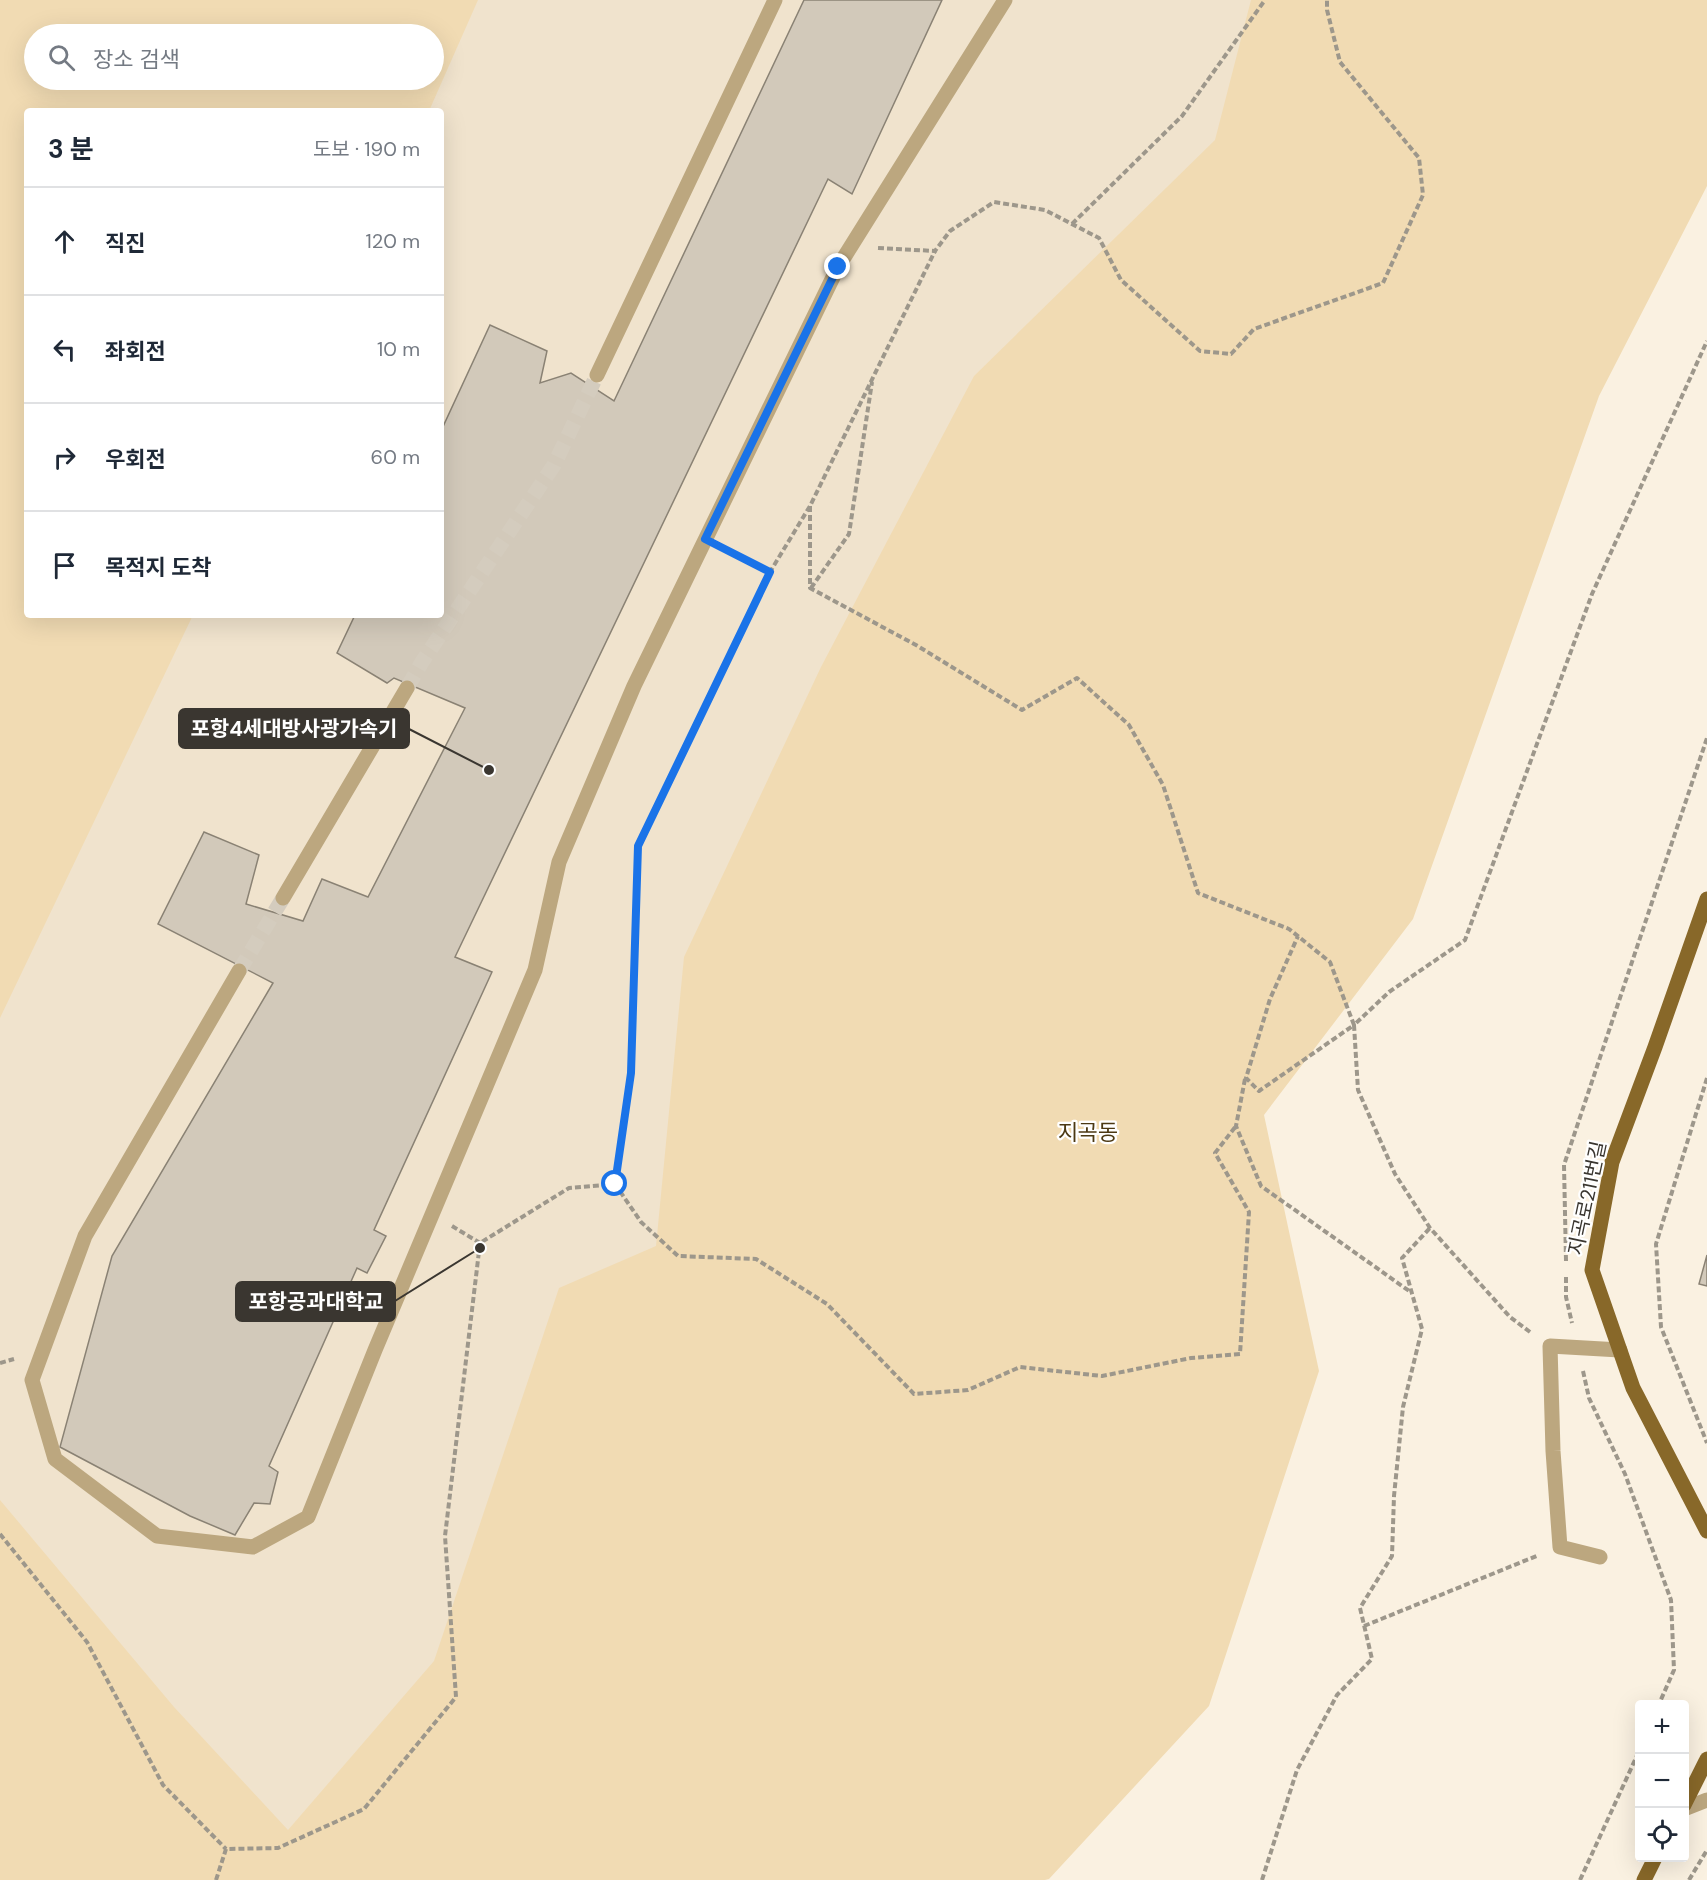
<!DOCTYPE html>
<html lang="ko">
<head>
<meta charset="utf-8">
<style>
	:root { --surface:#fff; --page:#f2f2f3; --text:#1f2937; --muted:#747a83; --line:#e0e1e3 }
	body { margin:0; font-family:"DM Sans","Noto Sans KR",sans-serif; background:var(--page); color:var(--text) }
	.controls { position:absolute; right:18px; bottom:18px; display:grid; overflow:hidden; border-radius:6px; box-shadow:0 6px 24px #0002 }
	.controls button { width:54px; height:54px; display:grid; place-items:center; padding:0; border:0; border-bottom:2px solid var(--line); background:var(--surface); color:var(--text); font:30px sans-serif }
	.stop { position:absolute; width:18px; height:18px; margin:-14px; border:4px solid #1a73e8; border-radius:50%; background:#fff }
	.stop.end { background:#1a73e8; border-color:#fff; box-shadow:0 2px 6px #0008 }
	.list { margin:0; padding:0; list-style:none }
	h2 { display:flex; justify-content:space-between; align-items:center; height:78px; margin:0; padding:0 24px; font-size:26px }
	h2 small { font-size:20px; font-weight:400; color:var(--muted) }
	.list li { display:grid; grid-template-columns:39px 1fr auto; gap:18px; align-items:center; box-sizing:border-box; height:108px; padding:0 24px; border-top:2px solid var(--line) }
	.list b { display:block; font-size:22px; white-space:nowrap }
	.list em { font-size:20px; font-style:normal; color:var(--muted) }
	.icon { flex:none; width:33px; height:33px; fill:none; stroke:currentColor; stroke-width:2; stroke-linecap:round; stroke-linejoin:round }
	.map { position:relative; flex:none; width:1707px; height:1880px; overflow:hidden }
	.search { position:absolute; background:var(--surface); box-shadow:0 6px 24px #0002; left:24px; top:24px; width:420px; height:66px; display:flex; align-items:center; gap:15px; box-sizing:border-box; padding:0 21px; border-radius:33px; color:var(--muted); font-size:22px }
	.panel { position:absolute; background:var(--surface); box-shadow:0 6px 24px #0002; left:24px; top:108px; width:420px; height:510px; border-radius:6px }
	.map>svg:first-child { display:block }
	.built { fill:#f0e3cd; fill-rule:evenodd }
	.green { fill:#f1dbb3; fill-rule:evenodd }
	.building { fill:#d2c9ba; stroke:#8a8274; stroke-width:1.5 }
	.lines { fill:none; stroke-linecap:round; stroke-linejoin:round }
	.minor-tunnel { stroke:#d4ccbe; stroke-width:15; stroke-dasharray:15 8; stroke-linecap:butt }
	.path { stroke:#9d978b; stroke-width:4; stroke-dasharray:6 3; stroke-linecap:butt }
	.minor { stroke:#bca77f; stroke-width:15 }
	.major { stroke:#886829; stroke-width:15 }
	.route { stroke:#1a73e8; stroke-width:8 }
	.labels { text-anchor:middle; stroke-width:4.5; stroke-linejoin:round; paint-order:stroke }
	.street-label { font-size:20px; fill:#3a3630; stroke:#fff }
	.quarter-label { font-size:22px; fill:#4c3913; stroke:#fff }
	.leader { fill:none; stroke:#3a3630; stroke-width:2 }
	.callout-dot { fill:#3a3630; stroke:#fff; stroke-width:2 }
	.callout { fill:#3a3630; stroke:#3a3630; stroke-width:2 }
	.callout-label { font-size:21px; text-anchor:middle; font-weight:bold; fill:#fff }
</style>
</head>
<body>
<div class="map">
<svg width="1707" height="1880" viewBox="0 0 1707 1880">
	<rect width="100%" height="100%" fill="#faf1e1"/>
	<path class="built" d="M0 0H1564L605 1880H0ZM34 34H434V80H34ZM27 111H441V615H27Z"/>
	<g class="green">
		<path d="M0 0H478L429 111H27V615H193L0 1018ZM34 34H434V80H34Z"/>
		<polygon points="1251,0 1707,0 1707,186 1599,396 1413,919 1264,1115 1319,1371 1209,1706 1049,1879 1045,1880 0,1880 0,1500 174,1707 288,1830 434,1661 559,1288 656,1246 684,957 821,667 974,376 1215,140"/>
	</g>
	<g class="building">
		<polygon points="804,0 942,0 852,194 828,179 455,957 492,972 374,1230 386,1236 367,1273 357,1268 269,1466 278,1472 270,1504 254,1503 235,1535 190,1516 60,1447 112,1256 273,983 158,924 204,832 259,855 246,904 303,921 322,879 368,897 465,708 394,678 387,683 337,653 355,615 441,615 441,431 490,325 547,351 540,383 571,373 614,401"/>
		<polygon points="1707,1255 1707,1286 1699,1284"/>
	</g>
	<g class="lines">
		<g class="minor-tunnel">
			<polyline points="407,688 422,662 554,465 597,375"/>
			<polyline points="239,971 283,898"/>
		</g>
		<g class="path">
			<polyline points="1072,224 1182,116 1265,0"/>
			<polyline points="878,248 935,251 950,231 994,202 1045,210 1099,238 1121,280 1200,351 1231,354 1254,329 1383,283 1423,195 1419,158 1340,62 1327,10 1327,0"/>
			<polyline points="810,506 810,588 916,645 1022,710 1077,678 1129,725 1163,785 1198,893 1289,929 1330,962 1354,1025 1259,1091 1246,1078 1270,999 1298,936"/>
			<polyline points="729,551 770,572 810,506 935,251"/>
			<polyline points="811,588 849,534 872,382"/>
			<polyline points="1707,1078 1656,1244 1661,1327 1707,1443"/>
			<polyline points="1245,1079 1236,1126 1261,1186 1412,1293"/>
			<polyline points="615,1184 641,1222 678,1256 756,1259 827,1304 914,1394 968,1390 1020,1367 1102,1376 1191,1358 1240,1354 1249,1212 1215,1153 1236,1126"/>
			<polyline points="452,1226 480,1243"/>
			<polyline points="1566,1261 1564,1165 1707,738"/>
			<polyline points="1566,1277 1566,1297 1572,1323"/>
			<polyline points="1530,1332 1510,1317 1430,1228 1395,1174 1358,1090 1354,1025 1389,992 1465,940 1592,594 1707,341"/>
			<polyline points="0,1363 14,1359"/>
			<polyline points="1583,1371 1589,1398 1625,1474 1671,1600 1674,1670 1659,1704"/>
			<polyline points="0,1534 87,1642 163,1785 226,1849"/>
			<polyline points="1364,1626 1539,1555"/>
			<polyline points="216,1880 226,1849 278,1848 364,1809 456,1697 445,1536 480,1243 569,1188 615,1184 631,1073 638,846 770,572"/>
			<polyline points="1262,1880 1297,1770 1337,1695 1372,1659 1360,1608 1392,1556 1394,1496 1403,1407 1422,1329 1402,1258 1430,1228"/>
			<polyline points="1580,1880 1640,1749"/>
			<polyline points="1689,1880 1707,1850"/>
		</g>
		<g class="minor">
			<polyline points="597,375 775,0"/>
			<polyline points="283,898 407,688"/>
			<polyline points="239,971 85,1236 32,1380 55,1459 157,1536 253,1547 308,1517 375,1350 535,970 559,862 634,686 838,267 1005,0"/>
			<polyline points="1600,1557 1560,1547 1553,1451 1550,1346 1620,1350"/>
			<polyline points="1684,1809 1707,1800"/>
		</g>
		<g class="major">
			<polyline points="1707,899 1655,1047 1612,1162 1592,1270 1633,1388 1707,1531"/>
			<polyline points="1684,1805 1707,1759"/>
			<polyline points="1644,1880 1655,1858"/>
		</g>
	</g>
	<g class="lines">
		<polyline class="route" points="615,1184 631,1073 638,846 770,572 705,539 838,267"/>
	</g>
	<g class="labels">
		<g class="street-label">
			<text transform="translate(1587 1198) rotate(-78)" y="7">지곡로211번길</text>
		</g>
		<g class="quarter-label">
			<text x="1088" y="1140">지곡동</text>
		</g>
	</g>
	<path class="leader" d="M489 770L409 729M480 1248L395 1301"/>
	<g class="callout-dot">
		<circle cx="489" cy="770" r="6"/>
		<circle cx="480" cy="1248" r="6"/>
	</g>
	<g class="callout">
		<rect x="179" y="709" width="230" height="39" rx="6"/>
		<rect x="236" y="1282" width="159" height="39" rx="6"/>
	</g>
	<g class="callout-label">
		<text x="294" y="736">포항4세대방사광가속기</text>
		<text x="316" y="1309">포항공과대학교</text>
	</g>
</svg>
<div class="controls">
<button>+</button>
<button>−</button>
<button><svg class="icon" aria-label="locate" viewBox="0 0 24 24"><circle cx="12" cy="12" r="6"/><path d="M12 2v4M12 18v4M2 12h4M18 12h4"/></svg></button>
</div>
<div class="stop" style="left:615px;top:1184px"></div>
<div class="stop end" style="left:838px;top:267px"></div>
<div class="search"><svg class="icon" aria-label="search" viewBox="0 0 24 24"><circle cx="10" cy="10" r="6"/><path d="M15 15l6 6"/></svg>장소 검색</div>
<section class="panel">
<h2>3 분<small>도보 · 190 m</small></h2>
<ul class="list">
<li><svg class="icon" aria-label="ahead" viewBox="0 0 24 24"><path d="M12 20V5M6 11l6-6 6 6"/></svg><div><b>직진</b></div><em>120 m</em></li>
<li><svg class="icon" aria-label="left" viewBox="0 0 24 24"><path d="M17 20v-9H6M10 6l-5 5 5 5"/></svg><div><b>좌회전</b></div><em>10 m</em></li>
<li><svg class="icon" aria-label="right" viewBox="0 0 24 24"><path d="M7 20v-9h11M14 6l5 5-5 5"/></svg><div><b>우회전</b></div><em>60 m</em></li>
<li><svg class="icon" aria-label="arrive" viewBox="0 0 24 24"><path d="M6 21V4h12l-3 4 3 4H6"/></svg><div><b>목적지 도착</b></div></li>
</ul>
</section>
</div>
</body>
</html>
